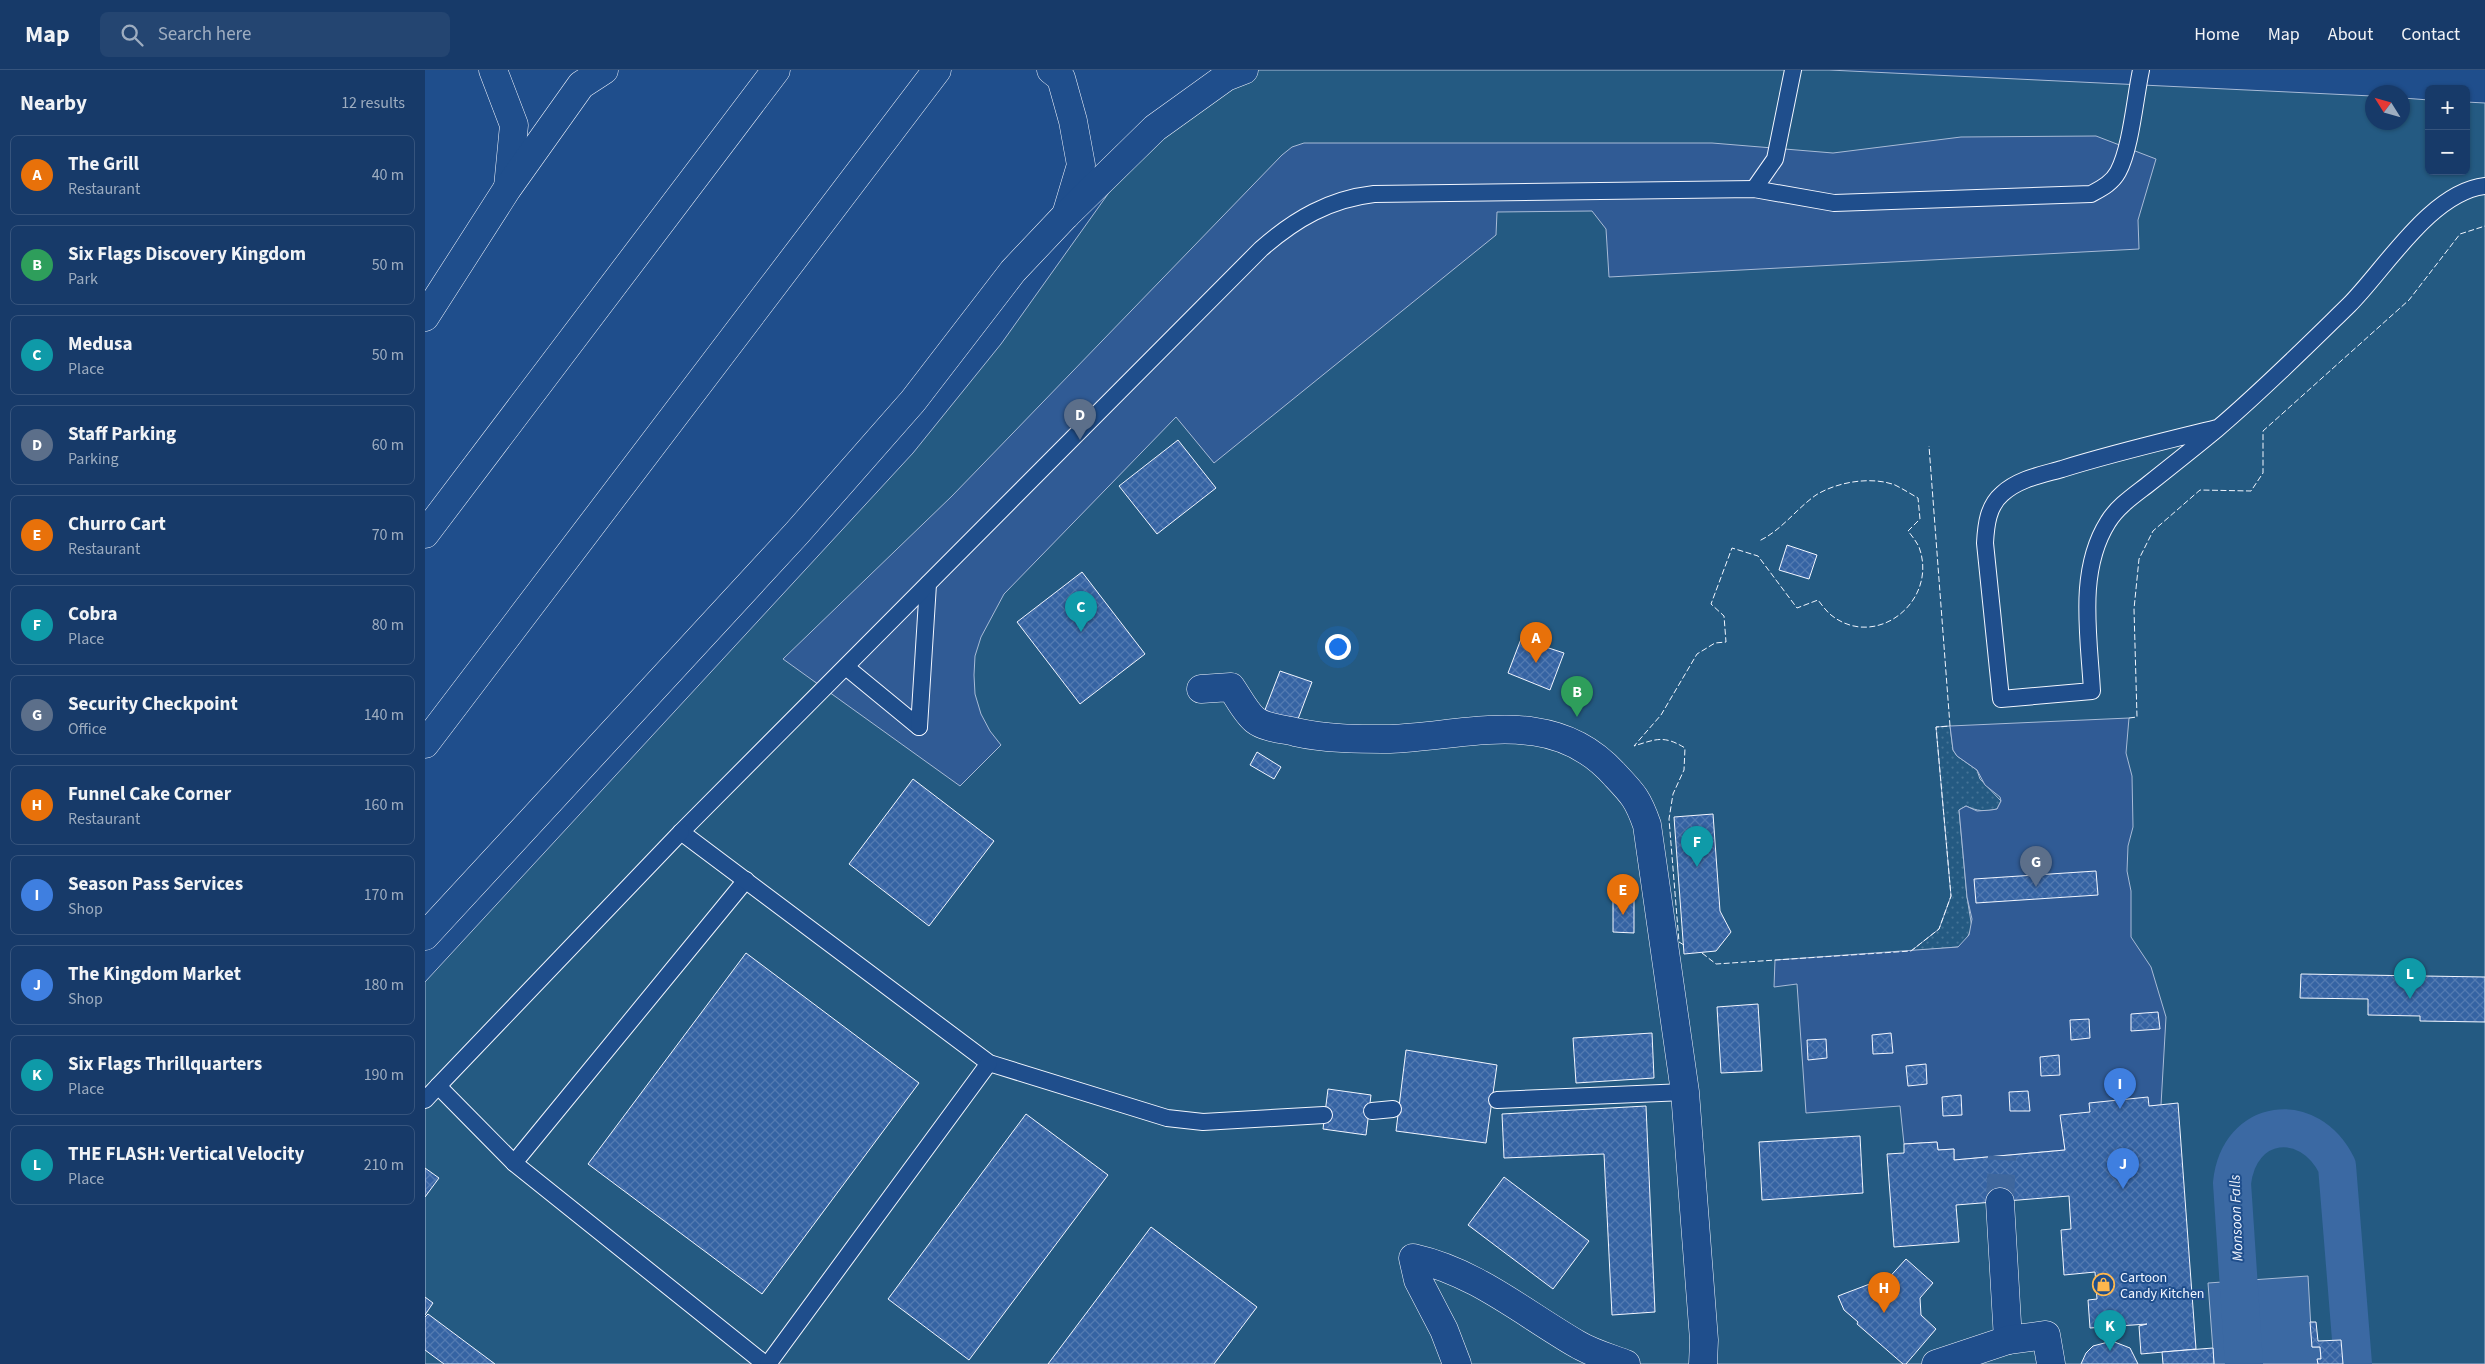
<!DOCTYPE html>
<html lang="en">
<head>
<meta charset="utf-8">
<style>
	:root { --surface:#173a69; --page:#244571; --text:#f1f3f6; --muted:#9eadc0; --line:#36547d; --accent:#e797bd }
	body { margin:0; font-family:"Source Sans 3",sans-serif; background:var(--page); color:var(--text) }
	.controls { position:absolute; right:15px; top:15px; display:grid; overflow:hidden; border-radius:8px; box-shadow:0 1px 4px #0004 }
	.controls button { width:45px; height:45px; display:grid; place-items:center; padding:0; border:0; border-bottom:1px solid var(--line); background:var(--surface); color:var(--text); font:25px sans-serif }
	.compass { position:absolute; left:1940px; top:15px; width:45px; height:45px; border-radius:50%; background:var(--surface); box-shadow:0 1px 4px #0004; rotate:307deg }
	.you { position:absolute; left:912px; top:576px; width:18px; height:18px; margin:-12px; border:4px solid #fff; border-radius:50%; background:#1a73e8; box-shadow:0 0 0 8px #1a73e833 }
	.badge { display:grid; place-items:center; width:32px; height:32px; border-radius:50%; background:var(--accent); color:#fff; font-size:16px; font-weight:700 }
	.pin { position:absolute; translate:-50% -41px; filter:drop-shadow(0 1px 2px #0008) }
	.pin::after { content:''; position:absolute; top:26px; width:18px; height:15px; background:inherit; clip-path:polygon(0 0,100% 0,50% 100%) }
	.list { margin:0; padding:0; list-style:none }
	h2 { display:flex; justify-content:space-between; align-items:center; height:65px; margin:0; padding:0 20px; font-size:21px }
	h2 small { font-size:16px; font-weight:400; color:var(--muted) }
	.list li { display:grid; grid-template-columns:32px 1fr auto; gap:15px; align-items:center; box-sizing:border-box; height:80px; margin:0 10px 10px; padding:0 10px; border:1px solid var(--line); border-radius:8px }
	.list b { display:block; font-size:19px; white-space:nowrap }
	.list p { margin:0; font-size:16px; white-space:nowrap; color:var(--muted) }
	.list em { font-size:16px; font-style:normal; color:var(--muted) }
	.icon { flex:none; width:28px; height:28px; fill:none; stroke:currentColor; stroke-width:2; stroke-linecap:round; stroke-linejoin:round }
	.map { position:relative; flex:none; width:2060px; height:1294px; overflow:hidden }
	header { display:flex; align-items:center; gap:30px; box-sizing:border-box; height:70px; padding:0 25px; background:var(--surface); border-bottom:1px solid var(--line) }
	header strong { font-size:24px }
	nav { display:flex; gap:28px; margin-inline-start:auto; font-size:18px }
	.search { width:350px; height:45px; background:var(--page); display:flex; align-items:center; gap:12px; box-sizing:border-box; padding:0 18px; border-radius:8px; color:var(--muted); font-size:19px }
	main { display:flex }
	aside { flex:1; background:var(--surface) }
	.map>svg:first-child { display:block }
	.green { fill:#245a82; stroke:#a8bbd7 }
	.garden { fill:url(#garden-dots); stroke:#a8bbd7 }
	.parking { fill:#305b95; stroke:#a8bbd7 }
	.water { fill:#3b69a3; stroke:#a8bbd7 }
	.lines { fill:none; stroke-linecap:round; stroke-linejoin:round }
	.canal { stroke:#3b69a3; stroke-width:38 }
	.building { fill:url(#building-cross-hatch); stroke:#f2f6ff }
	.street-tunnel { stroke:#3f679d; stroke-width:28; stroke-dasharray:28 14; stroke-linecap:butt }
	.lane-casing { stroke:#f2f6ff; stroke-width:18 }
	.street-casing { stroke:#f2f6ff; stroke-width:29 }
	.highway-casing { stroke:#f2f6ff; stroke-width:29 }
	.lane { stroke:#1f4e8c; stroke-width:16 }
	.street { stroke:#1f4e8c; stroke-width:28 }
	.highway { stroke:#1f4e8c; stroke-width:28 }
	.fence { stroke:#f2f6ff; stroke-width:1; stroke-dasharray:6 2.5; stroke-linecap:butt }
	.labels { text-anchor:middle; stroke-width:4; stroke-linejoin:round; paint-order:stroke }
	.poi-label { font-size:14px; fill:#f2f6ff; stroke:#1f4e8c; text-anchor:start }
	.water-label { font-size:15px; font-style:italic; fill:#f2f6ff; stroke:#1f4e8c }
</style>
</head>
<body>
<header>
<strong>Map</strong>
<div class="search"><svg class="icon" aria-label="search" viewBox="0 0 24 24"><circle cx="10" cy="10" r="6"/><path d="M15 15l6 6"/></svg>Search here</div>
<nav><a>Home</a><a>Map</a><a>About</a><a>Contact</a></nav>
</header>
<main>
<aside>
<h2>Nearby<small>12 results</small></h2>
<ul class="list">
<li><span class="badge" style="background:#e8710a">A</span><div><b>The Grill</b><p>Restaurant</p></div><em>40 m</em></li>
<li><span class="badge" style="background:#2e9e5b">B</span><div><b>Six Flags Discovery Kingdom</b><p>Park</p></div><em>50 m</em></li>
<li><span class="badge" style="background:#0f9aa8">C</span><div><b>Medusa</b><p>Place</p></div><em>50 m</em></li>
<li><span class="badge" style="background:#5c6f8a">D</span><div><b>Staff Parking</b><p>Parking</p></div><em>60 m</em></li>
<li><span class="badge" style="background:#e8710a">E</span><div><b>Churro Cart</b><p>Restaurant</p></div><em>70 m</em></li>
<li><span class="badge" style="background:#0f9aa8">F</span><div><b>Cobra</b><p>Place</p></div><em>80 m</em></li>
<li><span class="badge" style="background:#5c6f8a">G</span><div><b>Security Checkpoint</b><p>Office</p></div><em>140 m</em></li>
<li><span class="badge" style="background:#e8710a">H</span><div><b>Funnel Cake Corner</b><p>Restaurant</p></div><em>160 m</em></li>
<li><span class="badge" style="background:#3f7fe0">I</span><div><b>Season Pass Services</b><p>Shop</p></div><em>170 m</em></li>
<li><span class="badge" style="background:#3f7fe0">J</span><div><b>The Kingdom Market</b><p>Shop</p></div><em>180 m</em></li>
<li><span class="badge" style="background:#0f9aa8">K</span><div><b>Six Flags Thrillquarters</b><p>Place</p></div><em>190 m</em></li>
<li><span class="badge" style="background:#0f9aa8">L</span><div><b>THE FLASH: Vertical Velocity</b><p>Place</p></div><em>210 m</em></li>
</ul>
</aside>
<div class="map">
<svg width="2060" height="1294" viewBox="0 0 2060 1294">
	<defs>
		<pattern id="garden-dots" width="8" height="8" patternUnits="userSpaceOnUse" patternTransform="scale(1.25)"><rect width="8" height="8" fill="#245a82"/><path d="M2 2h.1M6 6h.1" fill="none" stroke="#447295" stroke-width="1.8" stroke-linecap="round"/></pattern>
		<pattern id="building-cross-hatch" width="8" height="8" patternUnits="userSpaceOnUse" patternTransform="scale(1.25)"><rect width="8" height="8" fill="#3563a3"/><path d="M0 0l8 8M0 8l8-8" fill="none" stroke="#537ab1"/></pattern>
	</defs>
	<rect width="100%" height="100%" fill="#1f4e8c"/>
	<polygon class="green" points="823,0 1404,0 1947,26 1948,52 1978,52 1978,28 2004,30 2004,101 2041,101 2041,32 2060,33 2060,1294 0,1294 0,912 488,383 576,274 730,58"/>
	<path class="garden" d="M1525 656 1528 680 1532 686 1552 700 1555 709 1576 731 1572 739C1560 742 1552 741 1541 736L1534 740 1542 827 1547 858 1540 872 1533 877 1486 881 1514 859 1526 826 1511 657Z"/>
	<g class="parking">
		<polygon points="1671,66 1731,89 1713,150 1714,179 1184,207 1181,159 1167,141 1072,142 1071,165 789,393 751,347 579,524 556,567 550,586 549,605 550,624 556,644 565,661 576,675 535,716 358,589 527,426 857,85 867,77 879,73 1287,73 1408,83 1536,67"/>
		<polygon points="1704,648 1701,683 1707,706 1708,757 1703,776 1702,801 1706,821 1706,867 1726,897 1741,947 1736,1035 1636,1046 1640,1080 1529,1090 1529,1079 1513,1080 1512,1072 1479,1074 1475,1036 1381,1043 1372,914 1349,917 1350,890 1533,877 1544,865 1547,849 1542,827 1534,740 1541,736 1552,741 1566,740 1572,739 1576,731 1575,727 1560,715 1552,700 1532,686 1528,680 1525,656"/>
	</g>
	<polygon class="water" points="1883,1206 1887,1277 1895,1277 1896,1289 1893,1289 1893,1294 1789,1294 1783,1213"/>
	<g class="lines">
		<path class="canal" d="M1819 1294 1807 1113C1814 1048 1884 1039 1912 1096L1928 1294"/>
	</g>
	<g class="building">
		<polygon points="753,370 791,418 732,464 694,416"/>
		<polygon points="1362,475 1392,485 1384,509 1354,500"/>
		<polygon points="657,502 720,584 655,634 592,552"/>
		<polygon points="1096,569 1139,583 1125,620 1083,603"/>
		<polygon points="855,601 887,612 870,657 838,645"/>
		<polygon points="832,682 856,697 849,709 825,695"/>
		<polygon points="488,709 569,771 504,856 424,794"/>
		<polygon points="1288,744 1295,841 1306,862 1291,881 1259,884 1249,747"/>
		<polygon points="1671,801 1673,825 1551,833 1549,809"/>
		<polygon points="1200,821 1209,821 1209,863 1188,862 1188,828 1200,828"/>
		<polygon points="321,883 494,1013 337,1224 163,1094"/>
		<polygon points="1876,904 2060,907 2060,952 1995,951 1995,946 1943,945 1943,929 1875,928"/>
		<polygon points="1333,934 1337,1001 1296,1003 1292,937"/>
		<polygon points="1733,942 1735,959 1706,961 1706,944"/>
		<polygon points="1664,949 1665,968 1646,970 1645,950"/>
		<polygon points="1227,963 1229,1008 1151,1013 1148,968"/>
		<polygon points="1466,963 1468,983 1448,984 1447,965"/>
		<polygon points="1401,969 1402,988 1383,990 1382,970"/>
		<polygon points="981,980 1072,995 1061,1073 971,1061"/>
		<polygon points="1634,985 1635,1005 1616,1006 1615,987"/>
		<polygon points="1501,994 1502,1014 1483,1016 1481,996"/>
		<polygon points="903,1019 946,1025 941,1065 898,1059"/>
		<polygon points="1603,1021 1605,1041 1585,1041 1584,1022"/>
		<polygon points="1536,1025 1537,1045 1518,1046 1517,1027"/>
		<polygon points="1723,1027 1724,1036 1753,1033 1771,1279 1716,1284 1714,1256 1722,1254 1665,1258 1663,1230 1672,1229 1670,1202 1639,1205 1636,1160 1646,1159 1644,1126 1531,1135 1534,1172 1469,1177 1462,1084 1479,1083 1479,1074 1512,1072 1513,1080 1529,1079 1529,1090 1640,1080 1635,1045 1665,1042 1664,1033"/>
		<polygon points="1221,1036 1230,1242 1187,1245 1179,1084 1079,1088 1077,1044"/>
		<polygon points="601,1044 683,1105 544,1290 463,1229"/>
		<polygon points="1435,1066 1438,1123 1337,1130 1334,1072"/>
		<polygon points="0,1098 14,1108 0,1127"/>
		<polygon points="1079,1107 1164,1171 1128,1219 1043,1155"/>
		<polygon points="726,1157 832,1237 789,1294 623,1294"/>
		<polygon points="1481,1189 1508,1213 1495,1228 1496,1245 1511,1259 1481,1294 1478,1294 1432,1254 1433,1252 1419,1240 1413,1226 1450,1212 1455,1207 1460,1212"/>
		<polygon points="0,1227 8,1233 0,1245"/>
		<polygon points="3,1244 70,1294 19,1294 0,1280 0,1247"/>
		<polygon points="1885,1252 1891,1252 1893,1271 1916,1270 1918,1294 1893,1294 1892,1289 1896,1289 1895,1277 1887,1277"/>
		<polygon points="1687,1271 1705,1278 1713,1294 1656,1294 1661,1283 1668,1276"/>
		<polygon points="1788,1278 1789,1294 1738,1294 1737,1282"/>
	</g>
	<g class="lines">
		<polyline class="street-tunnel" points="1575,1132 1577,1086"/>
		<defs>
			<g id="lane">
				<polyline points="1329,119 1350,89 1368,0"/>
				<path d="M1792 358C1740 371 1688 383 1637 399 1616 405 1593 409 1577 424 1563 436 1561 455 1560 473L1576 629 1667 621C1664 566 1652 501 1683 452 1692 437 1708 426 1721 416 1745 397 1769 378 1792 359 1838 320 1881 277 1924 235 1960 199 2006 122 2060 116"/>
				<polyline points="421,597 494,657"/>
				<polyline points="494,657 503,514"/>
				<polyline points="321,810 89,1093 340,1294"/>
				<polyline points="0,1030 13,1016"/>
				<polyline points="1072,1030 1260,1022"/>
				<polyline points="947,1041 968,1039"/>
				<path d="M899 1045 778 1052 742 1048 564 993 256 762 836 179C870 149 905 129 949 124L1329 119 1409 133 1666 124C1677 118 1687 113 1693 102 1706 78 1710 28 1716 0"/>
				<polyline points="89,1093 13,1016 256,762"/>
				<polyline points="343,1294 564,993"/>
			</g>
			<g id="street">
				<path d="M776 619 806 617C813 627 821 643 830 650 840 658 858 659 870 662 901 669 933 669 965 669 1044 666 1128 635 1190 705 1208 724 1213 729 1222 755L1260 1022 1279 1270 1278 1294"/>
				<polyline points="1575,1132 1583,1270"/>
				<path d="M1032 1294 1019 1260 993 1210 988 1188C1051 1202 1097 1242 1152 1274 1167 1283 1185 1288 1201 1294"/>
				<polyline points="1511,1294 1583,1270 1621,1265 1626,1294"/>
			</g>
			<g id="highway">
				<polyline points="68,0 89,55 83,117"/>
				<polyline points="626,0 636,8 648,51 656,95 641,145"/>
				<polyline points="0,247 82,119 156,15 179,0"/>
				<polyline points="0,464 351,0"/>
				<polyline points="0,674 512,0"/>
				<polyline points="0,866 372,463 488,331 588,201 640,146 730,58 801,7 819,0"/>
			</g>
		</defs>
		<use href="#lane" class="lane-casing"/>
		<use href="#street" class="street-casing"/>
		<use href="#highway" class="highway-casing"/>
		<use href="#lane" class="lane"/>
		<use href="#street" class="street"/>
		<use href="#highway" class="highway"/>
		<g class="fence">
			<polyline points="1704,648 1712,647 1709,539 1714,489 1728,461 1775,420 1826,421 1838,403 1838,361 1984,230 2035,164 2060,156"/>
			<path d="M1259 875 1254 872 1244 749 1248 724 1259 700 1260 678C1239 665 1231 669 1209 676L1236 645 1272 584 1290 573 1301 572 1299 546 1286 534 1307 478 1333 486 1372 538 1393 530C1397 535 1401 541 1406 545 1451 581 1514 531 1494 477 1491 471 1487 466 1483 461L1495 449 1493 428C1486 424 1478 419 1470 415 1446 406 1412 412 1391 425 1371 439 1357 460 1334 471"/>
			<polyline points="1277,883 1291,894 1486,881 1514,859 1526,826 1511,657 1525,656 1504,376"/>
		</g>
	</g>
	<defs>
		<symbol id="shop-ring" viewBox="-11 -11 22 22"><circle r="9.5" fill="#1f4e8c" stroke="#ffb74d" stroke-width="1.5"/><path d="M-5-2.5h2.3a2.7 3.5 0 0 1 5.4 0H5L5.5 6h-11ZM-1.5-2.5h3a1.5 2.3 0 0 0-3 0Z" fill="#ffb74d"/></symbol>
	</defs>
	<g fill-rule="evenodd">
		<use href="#shop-ring" x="1666" y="1202" width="25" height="25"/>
	</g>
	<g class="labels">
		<g class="poi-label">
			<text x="1695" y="1212">Cartoon<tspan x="1695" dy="16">Candy Kitchen</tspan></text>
		</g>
		<g class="water-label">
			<text transform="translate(1811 1148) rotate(-92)" y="5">Monsoon Falls</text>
		</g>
	</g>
</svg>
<div class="controls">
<button>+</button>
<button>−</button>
</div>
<svg class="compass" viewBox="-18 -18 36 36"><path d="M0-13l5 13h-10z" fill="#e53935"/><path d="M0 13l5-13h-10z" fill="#9eadc0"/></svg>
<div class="you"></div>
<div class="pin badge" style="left:1111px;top:593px;background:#e8710a">A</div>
<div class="pin badge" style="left:1152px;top:647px;background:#2e9e5b">B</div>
<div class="pin badge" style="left:656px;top:562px;background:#0f9aa8">C</div>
<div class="pin badge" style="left:655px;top:370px;background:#5c6f8a">D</div>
<div class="pin badge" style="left:1198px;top:845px;background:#e8710a">E</div>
<div class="pin badge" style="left:1272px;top:797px;background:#0f9aa8">F</div>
<div class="pin badge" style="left:1611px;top:817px;background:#5c6f8a">G</div>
<div class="pin badge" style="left:1459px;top:1243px;background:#e8710a">H</div>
<div class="pin badge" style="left:1695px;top:1039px;background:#3f7fe0">I</div>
<div class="pin badge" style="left:1698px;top:1119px;background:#3f7fe0">J</div>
<div class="pin badge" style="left:1685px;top:1281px;background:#0f9aa8">K</div>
<div class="pin badge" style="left:1985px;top:929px;background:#0f9aa8">L</div>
</div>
</main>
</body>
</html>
